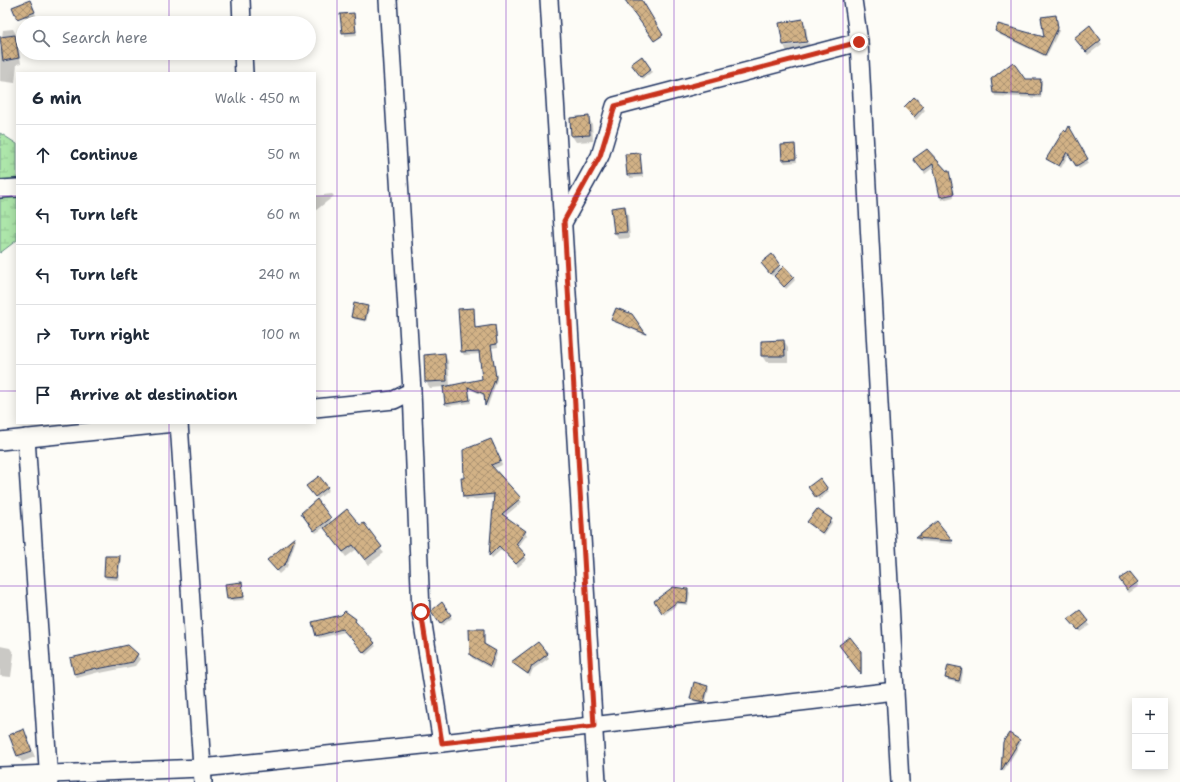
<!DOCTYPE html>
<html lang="en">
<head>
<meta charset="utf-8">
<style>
	:root { --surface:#fff; --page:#f6f6f7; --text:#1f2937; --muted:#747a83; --line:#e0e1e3 }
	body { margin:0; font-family:"Shantell Sans",sans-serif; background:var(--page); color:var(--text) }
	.controls { position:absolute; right:12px; bottom:12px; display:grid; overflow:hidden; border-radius:0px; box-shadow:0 2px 10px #0003 }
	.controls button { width:36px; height:36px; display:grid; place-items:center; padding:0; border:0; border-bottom:1px solid var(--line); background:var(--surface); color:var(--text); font:20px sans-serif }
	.stop { position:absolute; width:12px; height:12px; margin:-9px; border:3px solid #c8321e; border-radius:50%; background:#fff }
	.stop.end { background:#c8321e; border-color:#fff; box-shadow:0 1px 4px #0008 }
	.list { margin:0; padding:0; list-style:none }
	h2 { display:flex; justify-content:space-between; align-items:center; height:52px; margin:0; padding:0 16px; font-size:17px }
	h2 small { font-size:13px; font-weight:400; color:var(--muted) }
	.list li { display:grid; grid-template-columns:26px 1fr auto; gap:12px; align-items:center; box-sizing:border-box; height:60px; padding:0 16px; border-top:1px solid var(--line) }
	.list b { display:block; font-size:15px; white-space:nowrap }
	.list em { font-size:13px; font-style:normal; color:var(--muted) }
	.icon { flex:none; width:22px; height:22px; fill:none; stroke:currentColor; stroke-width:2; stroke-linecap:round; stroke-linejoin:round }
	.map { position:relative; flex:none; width:1180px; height:782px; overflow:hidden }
	.search { position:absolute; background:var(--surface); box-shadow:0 2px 10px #0003; left:16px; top:16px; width:300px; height:44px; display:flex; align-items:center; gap:10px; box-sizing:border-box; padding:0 14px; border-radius:22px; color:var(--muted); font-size:15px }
	.panel { position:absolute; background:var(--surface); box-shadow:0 2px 10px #0003; left:16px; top:72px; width:300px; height:352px; border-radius:0px }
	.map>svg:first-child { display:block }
	.wetland { fill:url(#wetland-marsh); stroke:#648a84 }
	.shadow { fill:#0003 }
	.building { fill:url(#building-cross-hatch); stroke:#1b2f5e }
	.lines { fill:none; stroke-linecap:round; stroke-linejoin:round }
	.minor-casing { stroke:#1b2f5e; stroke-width:20 }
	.minor { stroke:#fdfcf7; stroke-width:17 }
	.route { stroke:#c8321e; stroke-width:5 }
	.grid { fill:none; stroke:#7b2cbf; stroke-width:1; stroke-opacity:0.55 }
</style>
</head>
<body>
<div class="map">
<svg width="1180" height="782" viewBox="0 0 1180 782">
	<defs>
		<pattern id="wetland-marsh" width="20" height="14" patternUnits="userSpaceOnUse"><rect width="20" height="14" fill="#ade6aa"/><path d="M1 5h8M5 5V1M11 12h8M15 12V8" fill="none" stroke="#94c695"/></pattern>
		<pattern id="building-cross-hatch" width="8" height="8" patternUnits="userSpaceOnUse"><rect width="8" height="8" fill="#d2b286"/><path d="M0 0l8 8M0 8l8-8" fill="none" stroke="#aa9171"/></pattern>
	</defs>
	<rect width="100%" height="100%" fill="#fdfcf7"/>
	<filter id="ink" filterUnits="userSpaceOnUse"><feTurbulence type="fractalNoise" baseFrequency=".025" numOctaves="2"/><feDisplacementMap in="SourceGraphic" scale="8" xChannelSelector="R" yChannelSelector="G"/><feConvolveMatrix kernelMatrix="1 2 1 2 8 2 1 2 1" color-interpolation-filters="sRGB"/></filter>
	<g filter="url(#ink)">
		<polygon class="wetland" points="0,133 17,144 17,240 0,253"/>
		<g class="shadow">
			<polygon points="31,3 39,23 32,23 17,9"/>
			<polygon points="353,14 357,35 345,36 341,15"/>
			<polygon points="1056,16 1059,31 1046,57 998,34 996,31 1045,39"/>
			<polygon points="803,20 806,27 808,41 785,44 785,46 809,43 810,48 787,52 784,45 780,24"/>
			<polygon points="1090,27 1102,44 1088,55 1077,41"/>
			<polygon points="13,29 16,34 21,63 17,64 15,83 0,81 0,51 3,30"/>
			<polygon points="257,53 273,53 273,55 258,54"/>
			<polygon points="642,58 652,72 643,79 634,67"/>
			<polygon points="1025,80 1040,80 1042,83 1041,98 995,96 994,93"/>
			<polygon points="914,98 925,110 916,120 905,107"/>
			<polygon points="588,117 592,124 593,141 576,142 572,136"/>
			<polygon points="1069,128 1089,163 1079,169 1069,154 1061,168 1048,159"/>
			<polygon points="795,145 797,162 785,163 783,160"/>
			<polygon points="926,150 946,172 948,172 954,197 942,200 934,167 925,174 916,162"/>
			<polygon points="640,154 643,177 630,178 626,155"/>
			<polygon points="332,194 334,196 315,211 315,196"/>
			<polygon points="624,207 628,214 630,238 618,239 615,233"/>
			<polygon points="771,256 782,270 784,267 795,280 786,289 774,275 772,276 764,266"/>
			<polygon points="367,307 369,310 366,322 354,319 352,316"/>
			<polygon points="473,309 476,329 494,326 496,329 498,347 492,348 497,380 487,408 485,396 469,389 471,403 447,406 444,387 430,388 426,382 444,354 448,361 450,386 483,380 480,354 464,355 462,352"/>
			<polygon points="631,315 646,335 613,322 635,331 636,329 612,320"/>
			<polygon points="784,341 788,347 788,362 766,362 762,356"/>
			<polygon points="493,444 502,465 493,469 522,502 504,517 525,532 527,535 518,547 527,559 518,567 502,549 492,558 490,555 494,498 466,500 464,497 465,478"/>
			<polygon points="319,477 329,490 318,499 309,489"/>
			<polygon points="820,479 829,492 819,500 811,490"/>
			<polygon points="317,500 332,522 360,526 384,553 368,565 357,549 346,557 325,527 316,533 303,516"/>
			<polygon points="831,520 832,523 824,535 809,522"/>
			<polygon points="937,523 952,542 953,544 919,541 917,539"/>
			<polygon points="295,538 296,540 287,567 279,574 268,561"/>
			<polygon points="120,557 121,559 118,580 106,579 105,576"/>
			<polygon points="1129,573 1139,586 1129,593 1122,583"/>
			<polygon points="241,583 245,600 229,601 228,598"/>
			<polygon points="688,590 690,593 688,605 678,604 664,615 657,604"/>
			<polygon points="432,611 450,615 452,618 442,626"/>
			<polygon points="1079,611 1090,625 1080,632 1071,622"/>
			<polygon points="355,620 356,624 376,646 366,655 345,632 319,638 317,635"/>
			<polygon points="483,630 485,646 495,651 497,654 492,669 472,658 471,655"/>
			<polygon points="538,643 549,658 533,669 530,676 512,663"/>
			<polygon points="0,646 10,648 14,654 11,677 0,676"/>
			<polygon points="842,648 860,653 862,657 862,674"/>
			<polygon points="137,655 140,659 135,666 100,673 99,672 77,678 75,673"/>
			<polygon points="949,666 962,669 963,672 961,684 948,680 946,677"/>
			<polygon points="707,686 709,689 705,705 693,702 691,699"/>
			<polygon points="24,731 35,757 22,762 18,756"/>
			<polygon points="1019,741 1021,743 1003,772 1004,743"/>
		</g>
		<g class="building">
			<polygon points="30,0 35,12 17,19 12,7"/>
			<polygon points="625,0 642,0 663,35 654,41"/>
			<polygon points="354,13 356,32 342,33 340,14"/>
			<polygon points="1056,15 1058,28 1045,55 995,31 998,24 1044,37 1041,17"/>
			<polygon points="803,19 807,42 783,45 779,23"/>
			<polygon points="1090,25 1101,40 1086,52 1074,38"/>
			<polygon points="15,35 19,58 3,61 0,37"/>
			<polygon points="642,56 651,69 641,77 631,64"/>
			<polygon points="1013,62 1025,79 1041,79 1040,95 993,93 991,79"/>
			<polygon points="914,97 924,106 914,117 904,107"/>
			<polygon points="589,116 590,135 571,136 570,118"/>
			<polygon points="1069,126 1088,159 1076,166 1067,152 1059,166 1046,159 1064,130 1066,132"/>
			<polygon points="795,144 796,159 782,160 781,145"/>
			<polygon points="927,149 947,171 949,171 954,194 940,197 933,164 923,171 913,159"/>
			<polygon points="640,153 642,174 627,175 625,154"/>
			<polygon points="625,206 627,232 614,233 611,208"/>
			<polygon points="772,254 780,265 770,274 761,263"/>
			<polygon points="784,266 794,277 784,287 774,276"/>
			<polygon points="354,303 368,306 365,320 351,317"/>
			<polygon points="474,308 475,328 495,325 497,344 491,345 496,377 485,406 484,394 468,387 470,400 445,404 443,387 482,379 479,351 461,352 458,309"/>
			<polygon points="616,308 632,314 646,334 611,320"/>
			<polygon points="784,340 785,356 761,356 761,341"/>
			<polygon points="445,353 447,381 425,382 424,355"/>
			<polygon points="491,439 501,461 491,465 521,498 502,514 526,531 516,544 526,555 516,564 499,546 489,556 494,494 463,497 461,478 464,478 463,450"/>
			<polygon points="319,476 328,487 315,497 306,486"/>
			<polygon points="820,478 828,489 816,498 808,487"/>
			<polygon points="317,499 331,518 314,531 301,513"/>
			<polygon points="347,509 360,525 364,523 382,547 365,560 353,545 343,552 324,528"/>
			<polygon points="817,509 832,519 822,533 807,522"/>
			<polygon points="937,521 953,541 916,538"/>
			<polygon points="295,537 286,563 277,571 267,560"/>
			<polygon points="105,556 120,556 117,577 104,576"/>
			<polygon points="1130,572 1138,582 1127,590 1119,579"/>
			<polygon points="242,582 244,597 227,599 225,584"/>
			<polygon points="673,587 688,589 687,603 677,602 662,613 654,601"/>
			<polygon points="442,602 451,615 440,624 431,611"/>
			<polygon points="1080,610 1089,621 1078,630 1068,619"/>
			<polygon points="345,611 356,619 355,621 375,643 364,653 342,629 316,636 312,622 341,615"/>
			<polygon points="469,629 484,629 484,644 496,651 490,666 470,655"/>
			<polygon points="850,637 861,651 861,674 839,645"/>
			<polygon points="538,642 548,654 532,666 528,674 511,662"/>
			<polygon points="128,645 138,654 133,662 97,669 96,668 74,674 70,658"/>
			<polygon points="948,665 962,668 959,681 945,678"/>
			<polygon points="694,682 708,686 704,702 690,699"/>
			<polygon points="24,729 32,751 17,756 9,735"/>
			<polygon points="1009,733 1020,740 1001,771 1003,742"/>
		</g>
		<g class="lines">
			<defs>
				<g id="minor">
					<polyline points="241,0 242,23"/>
					<polyline points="388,0 412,391 421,612 442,743"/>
					<polyline points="549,0 597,782"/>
					<polyline points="853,0 859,42 900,782"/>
					<polyline points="243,53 244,73"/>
					<polyline points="0,189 17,188"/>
					<polyline points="564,221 600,156 615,106 859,42"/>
					<polyline points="315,408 394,400 412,391"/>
					<polyline points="179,423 203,782"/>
					<polyline points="26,438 49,782"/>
					<polyline points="0,441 174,423"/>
					<polyline points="0,776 202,768 442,743 895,691"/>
				</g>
			</defs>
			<use href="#minor" class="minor-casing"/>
			<use href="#minor" class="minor"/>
		</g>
	</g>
	<g class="lines" filter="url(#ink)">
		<polyline class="route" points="421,612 442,743 594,726 564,221 600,156 615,106 859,42"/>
	</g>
	<path class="grid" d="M169 0V23M337 0V782M506 0V782M674 0V782M843 0V782M1011 0V782M169 53V73M0 196H17M315 196H1180M0 391H17M315 391H1180M169 423V782M0 586H1180"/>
</svg>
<div class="controls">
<button>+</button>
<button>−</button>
</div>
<div class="stop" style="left:421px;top:612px"></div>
<div class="stop end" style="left:859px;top:42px"></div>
<div class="search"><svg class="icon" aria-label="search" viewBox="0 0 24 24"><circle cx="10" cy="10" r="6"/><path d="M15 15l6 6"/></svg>Search here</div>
<section class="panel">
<h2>6 min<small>Walk · 450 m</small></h2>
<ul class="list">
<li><svg class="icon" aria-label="ahead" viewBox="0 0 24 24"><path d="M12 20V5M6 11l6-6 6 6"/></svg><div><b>Continue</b></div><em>50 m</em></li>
<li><svg class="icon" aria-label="left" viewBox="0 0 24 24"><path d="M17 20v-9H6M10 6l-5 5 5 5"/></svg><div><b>Turn left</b></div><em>60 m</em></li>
<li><svg class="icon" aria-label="left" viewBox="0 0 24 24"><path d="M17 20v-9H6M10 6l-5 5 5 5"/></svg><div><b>Turn left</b></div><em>240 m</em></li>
<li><svg class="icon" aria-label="right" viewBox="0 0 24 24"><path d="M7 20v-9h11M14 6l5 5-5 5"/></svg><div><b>Turn right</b></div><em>100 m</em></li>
<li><svg class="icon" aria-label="arrive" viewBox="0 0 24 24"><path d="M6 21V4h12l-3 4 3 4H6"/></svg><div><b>Arrive at destination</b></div></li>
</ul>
</section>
</div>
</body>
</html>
